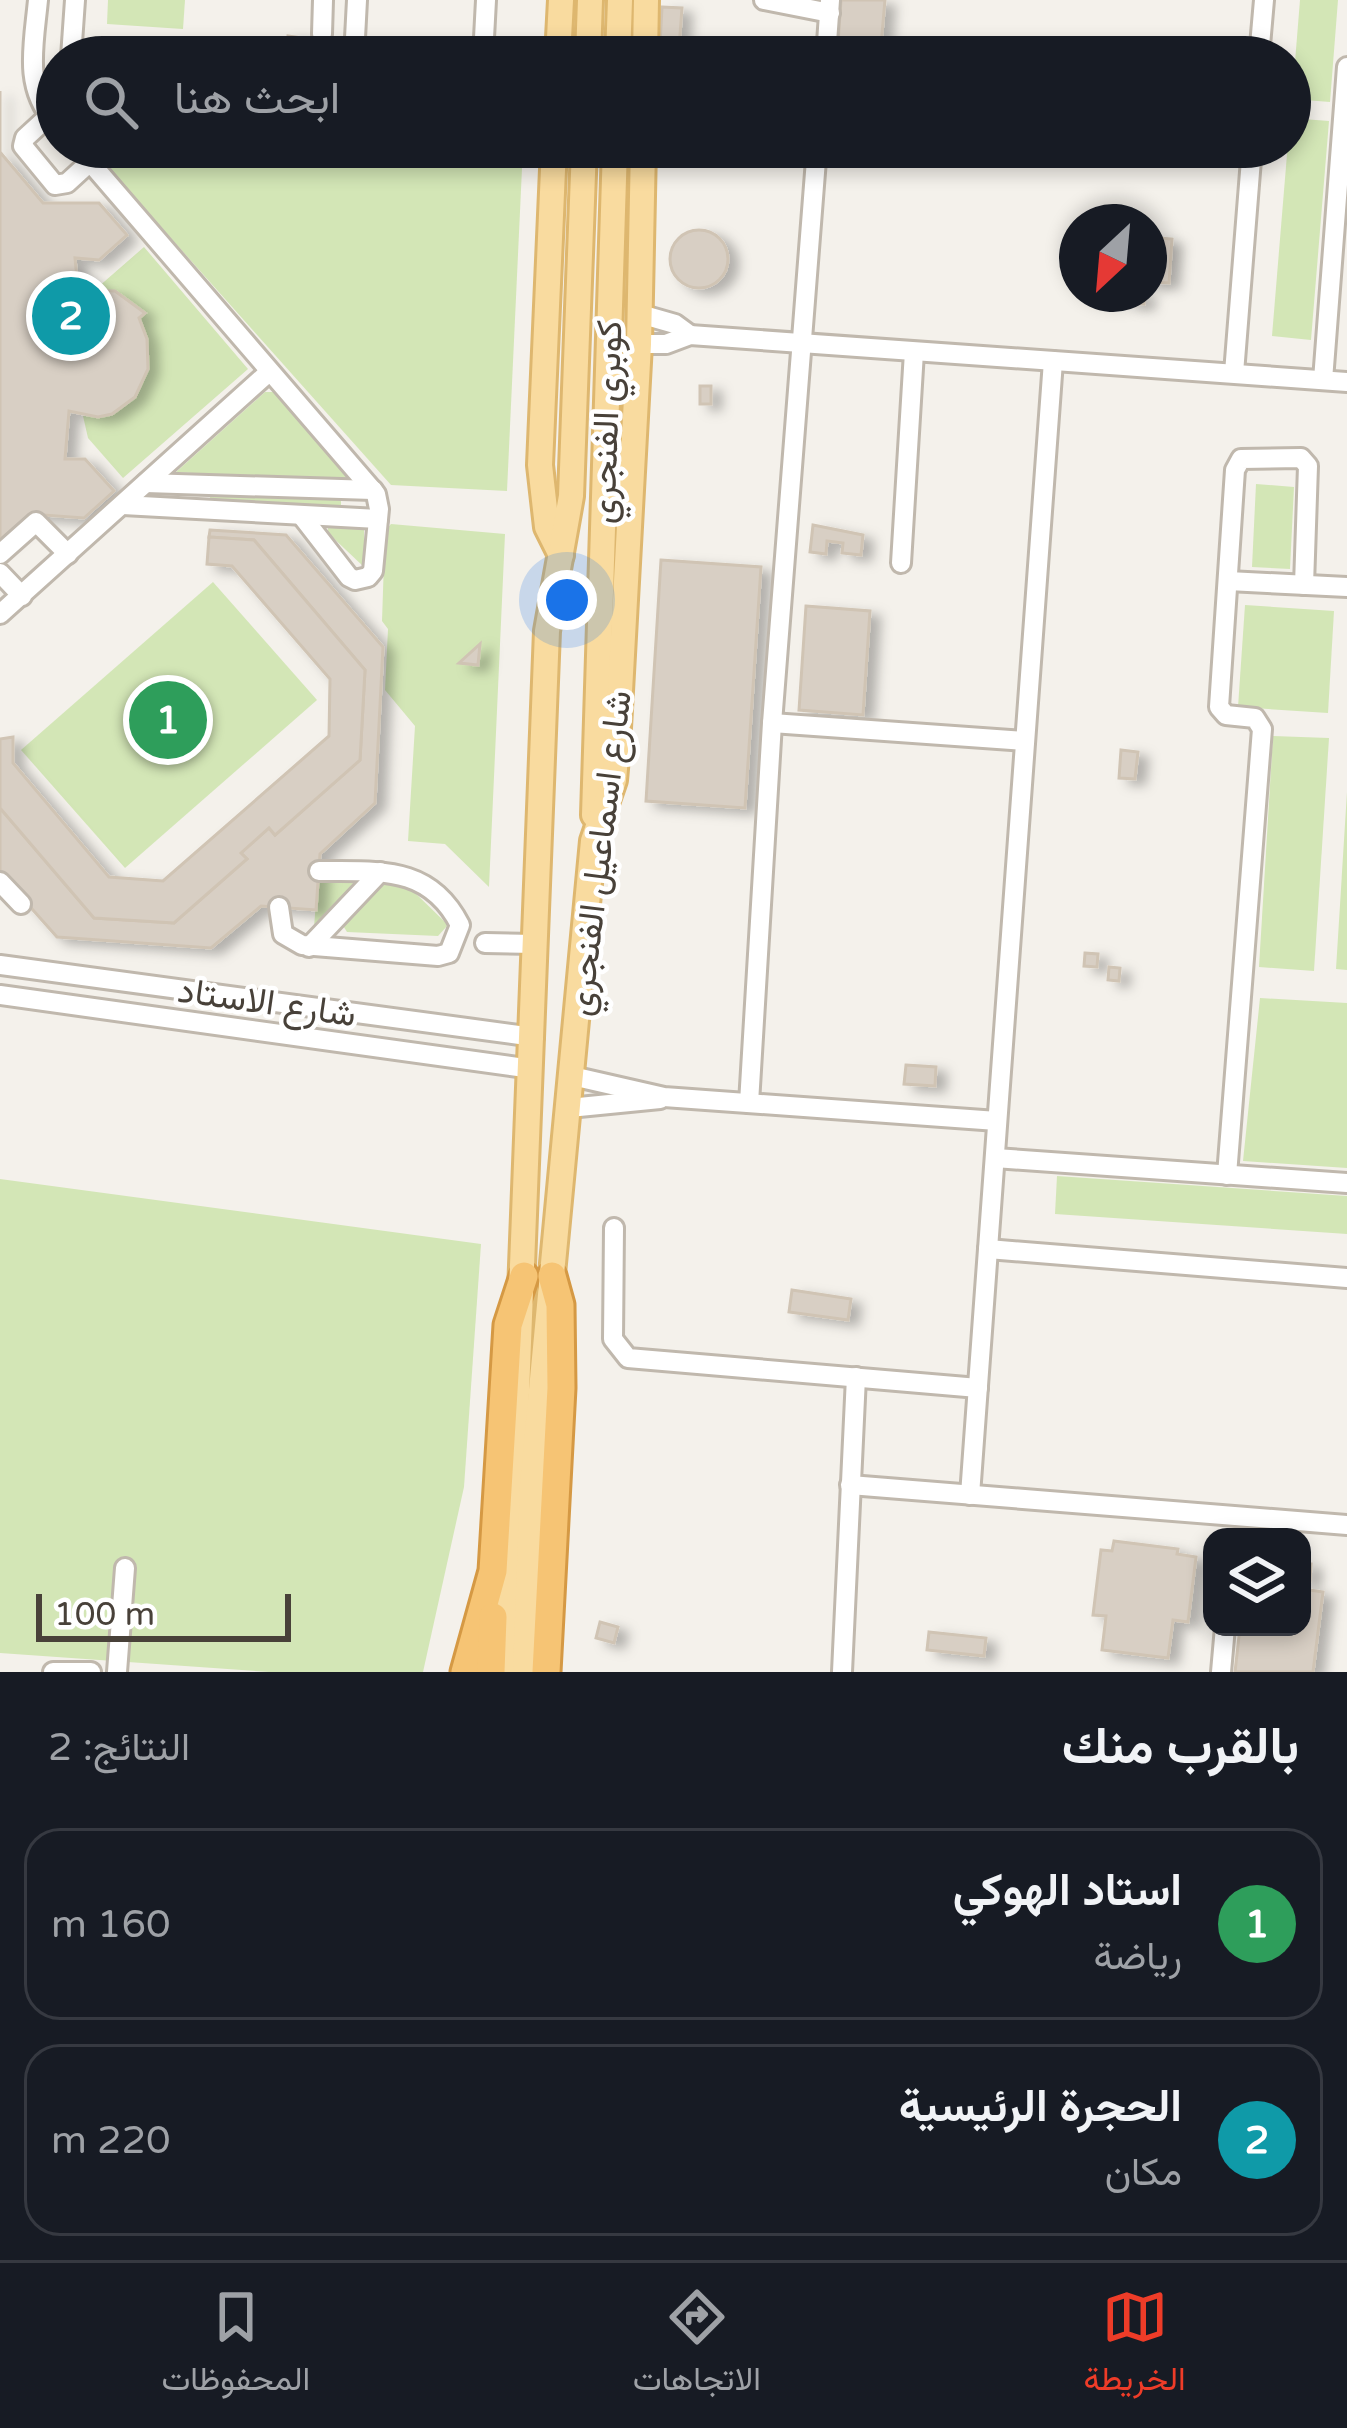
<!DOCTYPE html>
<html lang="ar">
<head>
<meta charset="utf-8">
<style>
	:root { --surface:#171b24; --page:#20242c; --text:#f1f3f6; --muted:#9ea1a6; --line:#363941; --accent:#ee3c28 }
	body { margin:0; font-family:"Varela Round",Vazirmatn,sans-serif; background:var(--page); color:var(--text); direction:rtl }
	.controls { position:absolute; right:36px; bottom:36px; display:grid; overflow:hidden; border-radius:24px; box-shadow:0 6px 18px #0003 }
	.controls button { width:108px; height:108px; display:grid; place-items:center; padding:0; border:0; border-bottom:3px solid var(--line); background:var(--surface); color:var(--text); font:60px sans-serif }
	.compass { position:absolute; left:1059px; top:204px; width:108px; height:108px; border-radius:50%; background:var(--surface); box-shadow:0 6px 18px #0003; rotate:206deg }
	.scale { position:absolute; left:36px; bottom:30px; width:255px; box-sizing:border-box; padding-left:12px; border:6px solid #484139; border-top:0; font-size:33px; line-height:42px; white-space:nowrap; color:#484139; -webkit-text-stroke:9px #fff; paint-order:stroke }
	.you { position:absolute; left:567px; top:600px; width:42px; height:42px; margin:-30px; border:9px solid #fff; border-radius:50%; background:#1a73e8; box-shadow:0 0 0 18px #1a73e833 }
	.badge { display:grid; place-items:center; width:78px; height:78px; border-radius:50%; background:var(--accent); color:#fff; font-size:39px; font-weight:700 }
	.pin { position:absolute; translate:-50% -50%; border:6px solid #fff; box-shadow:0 3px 12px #0006 }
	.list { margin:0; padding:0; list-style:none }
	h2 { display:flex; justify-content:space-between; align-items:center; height:156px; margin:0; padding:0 48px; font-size:51px }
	h2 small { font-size:39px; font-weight:400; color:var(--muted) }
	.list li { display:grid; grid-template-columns:78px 1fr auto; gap:36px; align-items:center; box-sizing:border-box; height:192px; margin:0 24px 24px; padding:0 24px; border:3px solid var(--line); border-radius:36px }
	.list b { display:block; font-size:45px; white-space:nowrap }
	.list p { margin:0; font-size:39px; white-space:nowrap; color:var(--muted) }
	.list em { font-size:39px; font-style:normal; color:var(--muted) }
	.icon { flex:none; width:66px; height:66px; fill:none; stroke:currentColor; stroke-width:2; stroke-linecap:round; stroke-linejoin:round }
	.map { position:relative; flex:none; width:1347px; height:1672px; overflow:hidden; direction:ltr }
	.search { position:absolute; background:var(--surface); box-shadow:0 6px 18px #0003; left:36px; right:36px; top:36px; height:132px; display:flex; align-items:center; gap:30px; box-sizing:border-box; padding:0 42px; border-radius:66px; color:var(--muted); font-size:45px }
	.sheet { height:588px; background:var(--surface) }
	nav { display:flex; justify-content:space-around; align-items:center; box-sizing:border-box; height:168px; border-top:3px solid var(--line); background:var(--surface); font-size:33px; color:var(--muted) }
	nav a { display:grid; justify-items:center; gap:6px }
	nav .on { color:var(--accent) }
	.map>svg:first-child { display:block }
	.green { fill:#d3e6b6 }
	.building { fill:#d8cfc4; stroke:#d0c4b4; stroke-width:3; filter:url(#shadow) }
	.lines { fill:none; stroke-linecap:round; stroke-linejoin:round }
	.minor-casing { stroke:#c0b8ad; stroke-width:24 }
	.major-casing { stroke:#deb76f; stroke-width:30 }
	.highway-casing { stroke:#d59944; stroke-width:33 }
	.minor { stroke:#fff; stroke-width:18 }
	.major { stroke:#f9db9f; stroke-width:24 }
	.highway { stroke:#f6c474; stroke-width:27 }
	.labels { text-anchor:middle; stroke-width:9; stroke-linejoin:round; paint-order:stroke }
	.street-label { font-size:36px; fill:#484139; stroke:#fff }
</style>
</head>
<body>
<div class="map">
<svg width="1347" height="1672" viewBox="0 0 1347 1672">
	<defs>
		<filter id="shadow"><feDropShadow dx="10" dy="5.5" stdDeviation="6" flood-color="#0004"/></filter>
	</defs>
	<rect width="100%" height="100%" fill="#f4f1eb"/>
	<g class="green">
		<polygon points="108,0 185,0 183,29 107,24"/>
		<polygon points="1300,0 1338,0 1330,102 1292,99"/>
		<polygon points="1290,118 1329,121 1311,340 1272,336"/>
		<polygon points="104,147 523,147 507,491 391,485 102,161"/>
		<path d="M144 247 248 369 123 478 88 438 83 416C145 420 158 366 139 318L144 313 115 291 97 288Z"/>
		<polygon points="265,392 277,392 350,475 347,482 176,472"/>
		<polygon points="1256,484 1294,487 1290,569 1252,567"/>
		<polygon points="210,491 341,498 341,506 210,499"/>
		<polygon points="328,524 364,525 364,567 328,533"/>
		<polygon points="391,524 505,534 489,887 445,844 408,841 415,726 385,690 388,629 382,621 385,531"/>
		<polygon points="213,582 317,700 125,868 21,750"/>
		<polygon points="1245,605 1334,611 1328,713 1238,707"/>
		<polygon points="1273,736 1329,738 1314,971 1259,967"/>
		<polygon points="1347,792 1347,970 1336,969"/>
		<polygon points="318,877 361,879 361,886 314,927"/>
		<polygon points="385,884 407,885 448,925 438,936 347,932 342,924"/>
		<polygon points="1260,998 1347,1003 1347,1168 1243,1161"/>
		<polygon points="1057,1176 1347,1196 1347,1234 1055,1214"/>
		<polygon points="0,1179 481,1244 464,1487 423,1672 269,1672 0,1653"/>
	</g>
	<g class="building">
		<polygon points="841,0 885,0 880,57 837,57"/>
		<polygon points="662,7 682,8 679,48 660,46"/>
		<polygon points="288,36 303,38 301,57 286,57"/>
		<polygon points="0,91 0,152 43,203 99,203 127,235 99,260 75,258 78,290 115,291 145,313 139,318 147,339 148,369 135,397 112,414 98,417 69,411 65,459 85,459 114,491 84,518 30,514 0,540"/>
		<circle cx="699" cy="259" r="29"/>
		<polygon points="1149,237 1172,239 1169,283 1149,282"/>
		<polygon points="1128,294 1145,294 1144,304 1127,302"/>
		<rect x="700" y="386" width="11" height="18"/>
		<polygon points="813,525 863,535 861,555 842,553 843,543 827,541 826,554 810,552"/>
		<polygon points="210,530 286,535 383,647 375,803 320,854 316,910 261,906 211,948 57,937 0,873 0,808 94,918 174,923 247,859 241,853 269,828 275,835 360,760 365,670 254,540 209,537"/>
		<polygon points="209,537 254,540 365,670 360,760 275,835 269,828 241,853 247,859 174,923 94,918 0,808 0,739 13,737 13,763 109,877 163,881 329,736 330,679 232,566 207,564"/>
		<polygon points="661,560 761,567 745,808 646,801"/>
		<polygon points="806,606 870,611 863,715 799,710"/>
		<polygon points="480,644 478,665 459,663"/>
		<polygon points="1121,750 1138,752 1135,779 1119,778"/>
		<polygon points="1085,953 1098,954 1097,967 1084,966"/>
		<polygon points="1109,967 1120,968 1119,981 1108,980"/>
		<polygon points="906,1065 936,1067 935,1086 904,1084"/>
		<polygon points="792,1290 851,1299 848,1320 789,1312"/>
		<polygon points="1114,1541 1178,1549 1177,1554 1196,1557 1188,1622 1173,1620 1168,1658 1102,1650 1106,1616 1093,1615 1101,1550 1112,1551"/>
		<polygon points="1302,1564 1311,1564 1310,1581 1302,1580"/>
		<polygon points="1303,1589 1323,1592 1313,1672 1235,1672 1240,1627 1302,1627"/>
		<polygon points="600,1622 618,1627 614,1643 596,1638"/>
		<polygon points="929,1632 986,1638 984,1656 927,1650"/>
	</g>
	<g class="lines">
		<defs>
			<g id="minor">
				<path d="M38 0C34 44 23 86 54 121"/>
				<polyline points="764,0 830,13"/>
				<polyline points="322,34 323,0"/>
				<polyline points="71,57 75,0"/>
				<polyline points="354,57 357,0"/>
				<polyline points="483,57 486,0"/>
				<polyline points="826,57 830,0"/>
				<polyline points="1259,57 1264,0"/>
				<polyline points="49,116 25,138 23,146 55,185 67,183 90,162"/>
				<polyline points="77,147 376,494 379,509 373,571 368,577 355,580 349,577 301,515"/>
				<polyline points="640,314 675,324 690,335"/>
				<polyline points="639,344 666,344 690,335 1347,382"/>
				<polyline points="1234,373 1252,147"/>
				<polyline points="1323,380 1347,67"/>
				<polyline points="146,483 373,490"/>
				<polyline points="123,505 378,519"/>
				<polyline points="0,554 36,522 68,554"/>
				<polyline points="901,563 914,352"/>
				<polyline points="0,573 22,596"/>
				<polyline points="1228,581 1347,587"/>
				<polyline points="0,614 269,372"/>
				<polyline points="772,723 1025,741"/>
				<polyline points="0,882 21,904"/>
				<path d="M279 907 283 934 302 945 438 956 449 953 460 925C429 864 377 872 319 871"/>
				<polyline points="485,943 535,944"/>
				<polyline points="309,947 380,872"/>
				<polyline points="0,965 534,1037"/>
				<polyline points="0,995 532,1069"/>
				<polyline points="572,1076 664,1097 997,1121"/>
				<polyline points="749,1103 772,723 817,147"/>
				<polyline points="569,1108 660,1099"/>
				<polyline points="995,1158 1347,1183"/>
				<polyline points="1227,1175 1262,729 1255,718 1226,715 1219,707 1235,470 1241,459 1301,458 1308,466 1304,585"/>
				<polyline points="614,1228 613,1339 628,1358 978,1388"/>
				<polyline points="988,1249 1347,1278"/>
				<polyline points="850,1485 1347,1525"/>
				<polyline points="970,1495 1053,361"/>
				<polyline points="53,1672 91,1672"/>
				<polyline points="117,1672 125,1568"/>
				<polyline points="842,1672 856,1377"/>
				<polyline points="1221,1672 1225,1627"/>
			</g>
			<g id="major">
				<polyline points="558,57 561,0"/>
				<polyline points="588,57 590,0"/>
				<polyline points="618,57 620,0"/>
				<polyline points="645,57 646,0"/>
				<polyline points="554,147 540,465 547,527 561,555"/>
				<polyline points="594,815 615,147"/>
				<polyline points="506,1672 547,631 571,496 584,147"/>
				<polyline points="525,1672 532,1485 593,841 614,780 617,746 639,344 643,147"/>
			</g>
			<g id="highway">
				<polyline points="465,1672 493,1571 508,1325 524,1276"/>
				<polyline points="491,1672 493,1617"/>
				<polyline points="546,1672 561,1388 560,1305 552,1276"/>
			</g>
		</defs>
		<use href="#minor" class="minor-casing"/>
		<use href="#major" class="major-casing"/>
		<use href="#highway" class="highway-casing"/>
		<use href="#minor" class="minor"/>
		<use href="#major" class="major"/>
		<use href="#highway" class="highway"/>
	</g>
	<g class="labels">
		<g class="street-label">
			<text transform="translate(605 422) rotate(-88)" y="13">كوبري الفنجري</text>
			<text transform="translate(598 853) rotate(-83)" y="13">شارع اسماعيل الفنجري</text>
			<text transform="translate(267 1001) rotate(8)" y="13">شارع الاستاد</text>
		</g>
	</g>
</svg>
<div class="controls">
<button><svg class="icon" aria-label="layers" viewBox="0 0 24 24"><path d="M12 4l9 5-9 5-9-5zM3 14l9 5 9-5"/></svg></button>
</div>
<svg class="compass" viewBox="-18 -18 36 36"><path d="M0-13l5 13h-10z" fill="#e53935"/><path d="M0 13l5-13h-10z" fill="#9ea1a6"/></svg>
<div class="scale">100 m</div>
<div class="you"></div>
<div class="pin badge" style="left:168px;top:720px;background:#2e9e5b">1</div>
<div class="pin badge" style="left:71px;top:316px;background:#0f9aa8">2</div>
<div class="search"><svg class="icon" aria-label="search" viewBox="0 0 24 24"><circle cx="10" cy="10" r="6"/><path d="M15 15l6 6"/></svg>ابحث هنا</div>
</div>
<section class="sheet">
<h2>بالقرب منك<small>النتائج: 2</small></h2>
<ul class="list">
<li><span class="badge" style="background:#2e9e5b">1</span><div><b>استاد الهوكي</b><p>رياضة</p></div><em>160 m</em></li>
<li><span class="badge" style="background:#0f9aa8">2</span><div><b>الحجرة الرئيسية</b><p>مكان</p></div><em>220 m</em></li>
</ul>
</section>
<nav>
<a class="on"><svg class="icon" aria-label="map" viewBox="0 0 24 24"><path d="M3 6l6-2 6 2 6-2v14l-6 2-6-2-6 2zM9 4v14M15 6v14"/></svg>الخريطة</a>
<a><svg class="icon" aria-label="directions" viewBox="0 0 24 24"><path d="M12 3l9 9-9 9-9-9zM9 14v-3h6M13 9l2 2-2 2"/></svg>الاتجاهات</a>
<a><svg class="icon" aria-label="saved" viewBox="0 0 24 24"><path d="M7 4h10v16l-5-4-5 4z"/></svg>المحفوظات</a>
</nav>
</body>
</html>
